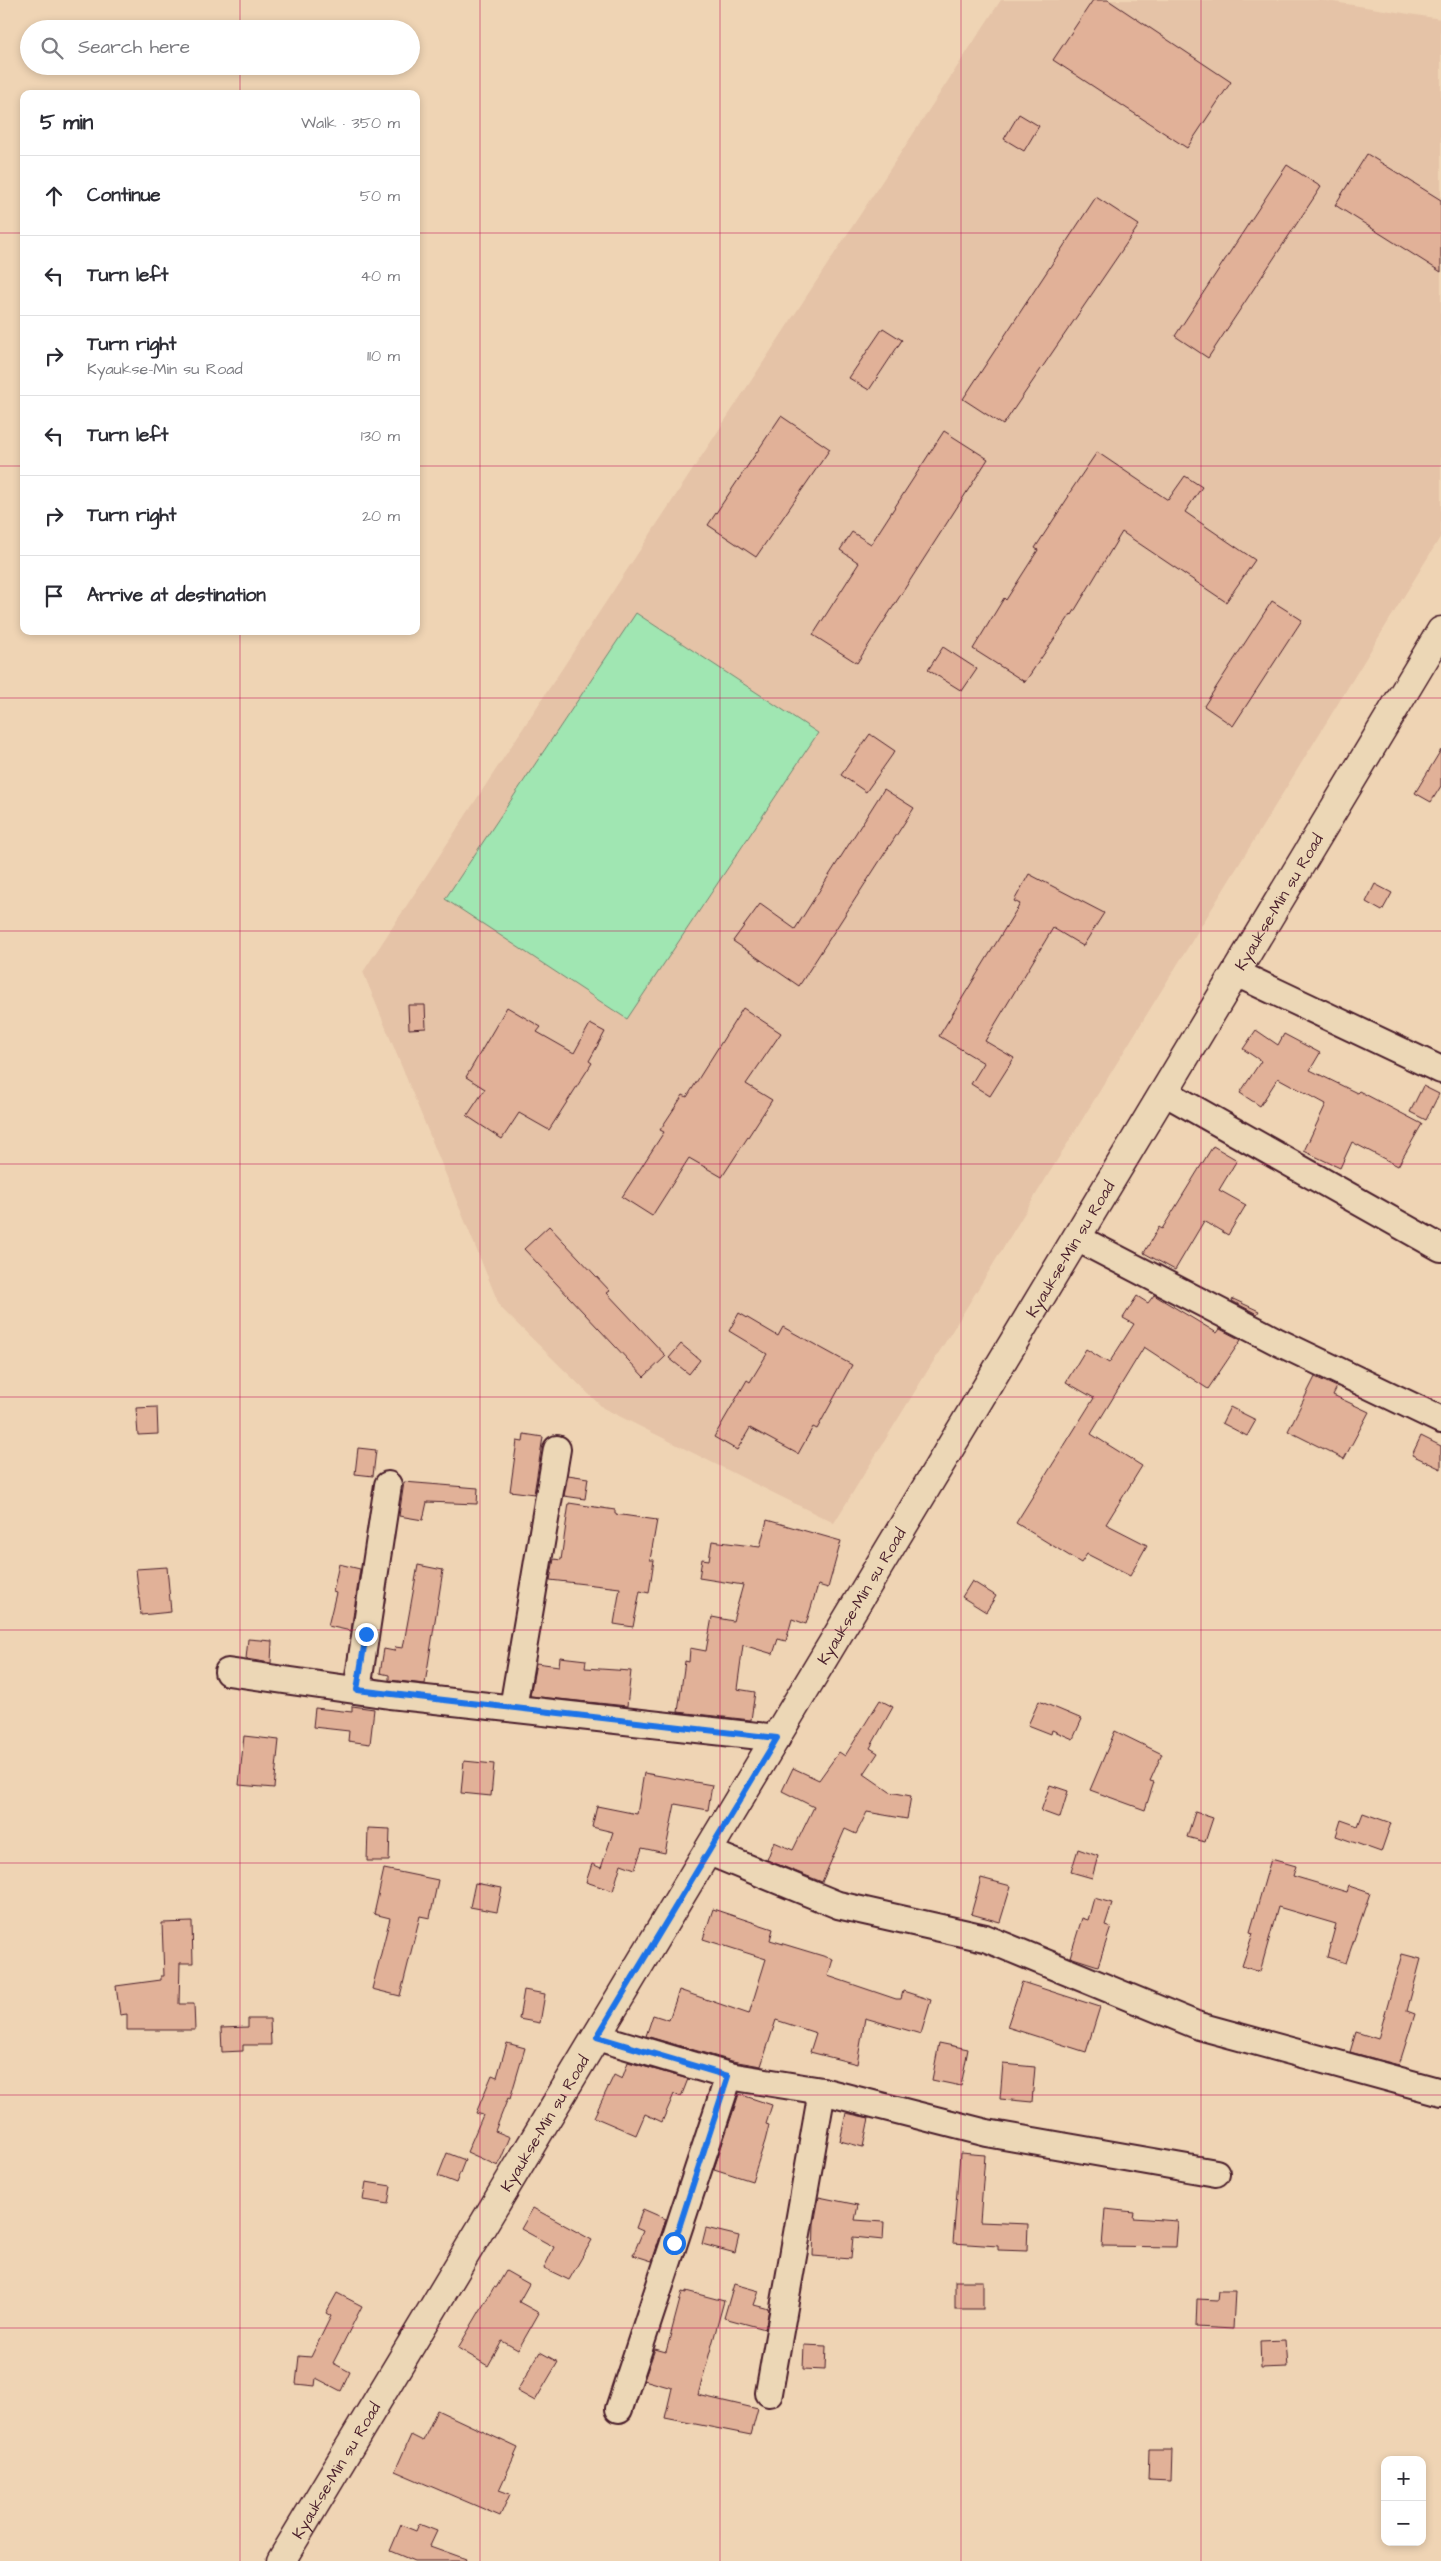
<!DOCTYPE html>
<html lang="en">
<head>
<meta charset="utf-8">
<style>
	:root { --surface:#fff; --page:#f7f7f7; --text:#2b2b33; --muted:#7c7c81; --line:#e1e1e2 }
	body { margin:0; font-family:"Architects Daughter",sans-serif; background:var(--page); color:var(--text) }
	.controls { position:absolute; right:15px; bottom:15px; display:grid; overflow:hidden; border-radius:10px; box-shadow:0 2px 8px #0003 }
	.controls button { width:45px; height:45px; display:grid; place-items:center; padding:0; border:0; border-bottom:1px solid var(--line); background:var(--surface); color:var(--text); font:25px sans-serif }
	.stop { position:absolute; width:15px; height:15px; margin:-11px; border:4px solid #1a73e8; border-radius:50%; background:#fff }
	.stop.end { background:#1a73e8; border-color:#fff; box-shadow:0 1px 5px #0008 }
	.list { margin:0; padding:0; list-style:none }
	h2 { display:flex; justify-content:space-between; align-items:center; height:65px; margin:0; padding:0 20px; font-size:21px }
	h2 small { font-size:16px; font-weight:400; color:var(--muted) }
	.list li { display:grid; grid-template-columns:32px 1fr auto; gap:15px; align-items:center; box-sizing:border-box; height:80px; padding:0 20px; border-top:1px solid var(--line) }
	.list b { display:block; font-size:19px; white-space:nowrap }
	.list p { margin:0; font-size:16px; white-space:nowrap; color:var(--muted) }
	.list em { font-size:16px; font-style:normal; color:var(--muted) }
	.icon { flex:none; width:28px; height:28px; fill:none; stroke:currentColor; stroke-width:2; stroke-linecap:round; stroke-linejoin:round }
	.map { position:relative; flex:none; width:1441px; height:2561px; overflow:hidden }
	.search { position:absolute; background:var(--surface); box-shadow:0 2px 8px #0003; left:20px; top:20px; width:400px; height:55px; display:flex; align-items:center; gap:12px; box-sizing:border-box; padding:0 18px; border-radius:28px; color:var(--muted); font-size:19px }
	.panel { position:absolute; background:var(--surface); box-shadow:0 2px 8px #0003; left:20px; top:90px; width:400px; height:545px; border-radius:10px }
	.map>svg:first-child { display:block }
	.built { fill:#e5c3a7 }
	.grass { fill:#a0e6b2; stroke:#75826e }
	.building { fill:#e1b198; stroke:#4a1f2b }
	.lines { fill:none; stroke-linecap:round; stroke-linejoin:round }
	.street-casing { stroke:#4a1f2b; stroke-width:30 }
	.secondary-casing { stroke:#4a1f2b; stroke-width:31 }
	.street { stroke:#ecd7b6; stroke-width:26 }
	.secondary { stroke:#ecd7b6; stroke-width:28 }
	.route { stroke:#1a73e8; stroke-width:6 }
	.grid { fill:none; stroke:#c2185b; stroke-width:1; stroke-opacity:0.55 }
	.labels { text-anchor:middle; stroke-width:5; stroke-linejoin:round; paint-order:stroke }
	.street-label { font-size:16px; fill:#4a1f2b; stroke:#ecd7b6 }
</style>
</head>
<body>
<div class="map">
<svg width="1441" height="2561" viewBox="0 0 1441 2561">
	<rect width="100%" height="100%" fill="#efd4b4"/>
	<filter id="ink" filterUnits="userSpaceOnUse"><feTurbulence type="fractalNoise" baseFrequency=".02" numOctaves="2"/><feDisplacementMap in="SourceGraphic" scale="10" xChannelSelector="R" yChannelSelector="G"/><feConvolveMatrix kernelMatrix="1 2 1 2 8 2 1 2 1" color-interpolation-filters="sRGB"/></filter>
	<g filter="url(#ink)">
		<polygon class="built" points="1001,0 1321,0 1441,19 1441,536 834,1523 603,1408 500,1307 363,972"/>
		<polygon class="grass" points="636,613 818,733 627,1019 445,899"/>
		<g class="building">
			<polygon points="1093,0 1108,0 1231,82 1187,148 1053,60"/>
			<polygon points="1019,114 1039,126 1024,151 1004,139"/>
			<polygon points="1367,154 1441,200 1441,272 1335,205"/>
			<polygon points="1287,165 1321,187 1208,358 1175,336"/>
			<polygon points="1096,197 1139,225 1003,425 963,399"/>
			<polygon points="883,328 902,340 869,390 849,378"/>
			<polygon points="781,416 830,449 756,557 708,525"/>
			<polygon points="944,431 988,459 857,663 813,635 859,563 840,550 852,532 871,544"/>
			<polygon points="1097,452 1168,500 1185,476 1202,487 1185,512 1255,560 1226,602 1122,532 1072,615 1071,614 1025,682 973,649 1004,598 1006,600 1038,550 1035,548 1069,496 1068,495"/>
			<polygon points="1272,601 1302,620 1233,726 1204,706"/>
			<polygon points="943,647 977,669 962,691 928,670"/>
			<polygon points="870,734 895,751 866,792 841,775"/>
			<polygon points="1441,750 1441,786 1431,802 1415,793"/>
			<polygon points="884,789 914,808 799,986 733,941 760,904 795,929"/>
			<polygon points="1029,874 1104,913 1083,946 1053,928 985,1041 1014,1058 990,1096 971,1084 984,1063 939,1036 1020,904 1014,901"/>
			<polygon points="1375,884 1392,893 1382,911 1366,902"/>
			<polygon points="408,1005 425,1005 426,1028 409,1029"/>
			<polygon points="507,1007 541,1027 537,1032 574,1053 590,1024 605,1032 589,1061 592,1063 549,1130 519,1113 502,1139 467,1116 485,1089 466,1077"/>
			<polygon points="743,1008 781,1033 746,1084 772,1100 722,1177 689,1158 652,1216 622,1197 664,1132 660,1130 683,1095 687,1097"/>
			<polygon points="1256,1030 1278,1045 1284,1034 1320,1053 1310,1070 1357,1093 1359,1091 1422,1124 1398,1166 1352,1142 1340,1168 1304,1151 1326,1104 1278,1078 1260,1106 1240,1093 1261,1061 1243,1049"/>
			<polygon points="1423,1086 1439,1094 1426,1120 1410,1112"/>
			<polygon points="1213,1146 1237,1160 1219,1190 1246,1205 1228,1235 1204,1221 1175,1270 1144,1253 1159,1227 1162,1229"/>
			<polygon points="549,1226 610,1291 607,1293 666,1356 644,1377 524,1249"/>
			<polygon points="1154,1295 1217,1333 1220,1329 1241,1340 1208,1389 1144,1347 1091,1434 1142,1466 1106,1524 1147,1545 1130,1576 1087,1554 1081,1563 1016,1523 1094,1398 1066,1382 1086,1349 1109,1363 1134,1324 1123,1318 1137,1296 1148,1303"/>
			<polygon points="1233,1299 1259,1311 1257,1314 1232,1301"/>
			<polygon points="739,1313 778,1336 783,1327 852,1365 817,1429 813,1427 798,1454 750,1428 737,1450 714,1437 747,1380 750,1382 767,1354 729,1331"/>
			<polygon points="681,1344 700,1360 689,1374 669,1358"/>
			<polygon points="1315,1377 1337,1387 1333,1395 1369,1412 1344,1459 1288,1431"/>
			<polygon points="157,1407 158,1434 138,1435 136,1408"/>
			<polygon points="1230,1407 1256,1420 1247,1436 1222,1423"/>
			<polygon points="524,1434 543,1437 534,1494 510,1491 517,1441 523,1442"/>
			<polygon points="1421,1436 1441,1446 1441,1469 1412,1455"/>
			<polygon points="358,1448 376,1450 373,1476 355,1474"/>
			<polygon points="568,1475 588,1478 585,1499 564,1496"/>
			<polygon points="404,1482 478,1488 477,1504 427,1502 423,1520 399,1516"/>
			<polygon points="569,1503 615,1510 615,1514 657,1520 650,1560 654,1560 649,1593 640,1591 633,1627 614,1624 620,1588 550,1580 554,1559 561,1560"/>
			<polygon points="767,1520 841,1541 828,1588 818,1585 806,1624 792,1619 786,1641 778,1639 773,1654 743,1645 737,1689 755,1692 751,1720 678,1712 685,1661 689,1662 690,1648 706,1651 712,1617 733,1621 743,1585 699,1578 702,1559 709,1560 712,1541 760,1547"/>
			<polygon points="339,1564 360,1569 351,1631 328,1626 336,1593 333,1592"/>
			<polygon points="418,1565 443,1570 425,1684 389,1680 389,1675 380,1673 384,1649 394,1651 395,1647 403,1648"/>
			<polygon points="167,1567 171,1612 141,1615 136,1569"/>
			<polygon points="972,1581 996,1596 986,1612 962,1597"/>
			<polygon points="248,1639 272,1641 271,1663 246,1659"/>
			<polygon points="560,1657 586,1660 585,1668 631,1671 627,1706 530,1696 536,1663 559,1666"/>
			<polygon points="880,1700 893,1707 870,1748 878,1753 864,1774 890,1792 911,1796 907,1819 867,1812 856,1834 845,1829 822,1882 767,1860 774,1842 793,1850 814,1807 782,1791 793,1768 819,1780 839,1752 845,1756"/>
			<polygon points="1039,1701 1082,1719 1073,1739 1052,1730 1051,1734 1028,1725"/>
			<polygon points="352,1706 374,1709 370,1744 348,1741 349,1731 313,1727 315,1708 352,1712"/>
			<polygon points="1115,1731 1162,1754 1150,1781 1154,1782 1145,1810 1090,1790"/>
			<polygon points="244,1736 279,1740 274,1788 239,1785"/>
			<polygon points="464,1761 494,1764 491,1796 461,1793"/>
			<polygon points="644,1773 712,1785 708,1810 675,1804 665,1853 642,1848 635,1869 621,1864 613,1891 586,1882 592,1864 601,1868 613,1832 592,1827 597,1806 637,1814"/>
			<polygon points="1050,1785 1068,1791 1060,1818 1041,1811"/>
			<polygon points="1195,1812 1213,1818 1205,1842 1187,1837"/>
			<polygon points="1363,1813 1391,1823 1381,1852 1336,1836 1341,1820 1358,1826"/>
			<polygon points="368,1828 390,1829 389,1861 367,1861"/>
			<polygon points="1078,1849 1098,1856 1092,1878 1071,1872"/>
			<polygon points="1271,1859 1296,1866 1293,1876 1347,1892 1349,1886 1370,1893 1346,1963 1327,1957 1336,1924 1278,1907 1260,1972 1242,1966 1253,1933 1250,1932"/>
			<polygon points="384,1869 438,1880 430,1918 420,1916 400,1996 372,1989 390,1918 374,1914"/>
			<polygon points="981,1878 1011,1886 1000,1922 971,1914"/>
			<polygon points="475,1883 502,1888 497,1912 470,1907"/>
			<polygon points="1094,1898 1112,1903 1105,1925 1111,1927 1098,1966 1070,1957 1082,1918 1088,1920"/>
			<polygon points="713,1909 773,1929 770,1940 833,1959 828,1976 896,1999 901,1999 903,1991 931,2000 921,2034 865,2018 857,2064 810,2052 816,2033 776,2020 761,2066 732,2061 646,2036 653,2015 669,2020 679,1990 749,2014 766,1959 703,1939"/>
			<polygon points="192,1922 193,1963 180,1963 179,2004 194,2004 195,2030 127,2030 127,2014 120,2015 116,1986 161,1980 161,1976 164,1976 162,1923"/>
			<polygon points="1402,1954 1421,1959 1407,2011 1415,2014 1399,2065 1350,2052 1356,2032 1378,2039"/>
			<polygon points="1022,1982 1100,2007 1086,2052 1007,2027"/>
			<polygon points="524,1990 545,1994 540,2023 519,2019"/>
			<polygon points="248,2019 270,2019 271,2045 243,2045 243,2051 222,2052 221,2028 248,2027"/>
			<polygon points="507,2043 525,2048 510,2099 508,2098 495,2131 510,2137 498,2166 467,2152 483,2115 476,2113 492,2075 497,2077"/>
			<polygon points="939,2043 968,2049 961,2086 932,2080"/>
			<polygon points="628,2062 688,2079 681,2097 674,2094 662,2122 645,2114 636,2135 594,2117 614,2075 622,2079"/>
			<polygon points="1003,2064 1035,2067 1032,2102 1000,2099"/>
			<polygon points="739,2094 772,2105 766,2124 769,2125 765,2141 752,2181 714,2169"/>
			<polygon points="846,2113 869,2118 863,2147 840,2141"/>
			<polygon points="447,2153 465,2160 456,2183 438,2176"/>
			<polygon points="960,2153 985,2155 980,2222 1028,2224 1027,2251 998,2250 998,2246 953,2243"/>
			<polygon points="366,2182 391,2186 388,2204 363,2200"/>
			<polygon points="819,2197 858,2205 855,2220 884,2222 883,2240 853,2237 851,2259 813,2256 814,2224"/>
			<polygon points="533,2208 592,2240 569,2280 544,2268 554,2247 521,2229"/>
			<polygon points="643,2209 666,2219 652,2261 633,2255 643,2231 636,2228"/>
			<polygon points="1105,2209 1134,2212 1133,2218 1178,2221 1176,2247 1102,2246"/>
			<polygon points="706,2228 739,2236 735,2253 702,2244"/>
			<polygon points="506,2271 529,2284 519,2302 539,2313 518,2350 502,2341 488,2366 458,2348 494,2287 496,2288"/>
			<rect x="955" y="2281" width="28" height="28"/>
			<polygon points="734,2284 759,2291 754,2305 769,2309 765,2329 724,2318"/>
			<polygon points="686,2291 724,2301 698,2395 758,2409 751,2435 665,2418 672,2388 644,2380 655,2349 666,2352 682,2292 686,2293"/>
			<polygon points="1219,2291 1235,2291 1233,2329 1196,2327 1197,2299 1218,2300"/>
			<polygon points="337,2293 362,2306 333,2363 350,2372 341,2391 316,2378 315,2386 296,2384 299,2356 311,2357 331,2316 326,2313"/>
			<polygon points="1285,2340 1287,2367 1261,2368 1260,2341"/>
			<polygon points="804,2345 826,2346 825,2370 803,2369"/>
			<polygon points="540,2352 558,2362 535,2401 517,2391"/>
			<polygon points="437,2410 518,2448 499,2490 510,2494 500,2516 395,2471 411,2435 423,2441"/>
			<polygon points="1149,2450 1172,2450 1171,2481 1148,2480"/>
			<polygon points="419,2524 437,2531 430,2546 466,2559 465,2561 414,2561 390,2551 401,2525 416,2531"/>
		</g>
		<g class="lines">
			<defs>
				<g id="street">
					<polyline points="1236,973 1441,1070"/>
					<polyline points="1164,1092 1441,1248"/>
					<polyline points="1077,1238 1278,1342 1441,1420"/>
					<polyline points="228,1672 390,1695 777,1738"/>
					<polyline points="357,1690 388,1485"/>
					<polyline points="513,1708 557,1449"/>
					<polyline points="709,1852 838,1905 985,1938 1199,2026 1441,2092"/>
					<polyline points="597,2037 729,2076 822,2091 987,2133 1216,2173"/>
					<polyline points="769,2393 822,2091"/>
					<polyline points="619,2409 729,2076"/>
				</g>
				<g id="secondary">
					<path id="s1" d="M281 2561 1441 631"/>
				</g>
			</defs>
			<use href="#street" class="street-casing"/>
			<use href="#secondary" class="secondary-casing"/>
			<use href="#street" class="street"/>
			<use href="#secondary" class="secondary"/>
		</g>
	</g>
	<g class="lines" filter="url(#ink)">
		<polyline class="route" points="366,1634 357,1690 777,1738 597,2037 728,2076 674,2243"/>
	</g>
	<path class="grid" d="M240 0V29M480 0V2561M720 0V2561M961 0V2561M1201 0V2561M240 66V94M0 233H24M416 233H1441M0 466H24M416 466H1441M240 631V2561M0 698H1441M0 931H1441M0 1164H1441M0 1397H1441M0 1630H1441M0 1863H1441M0 2095H1441M0 2328H1441"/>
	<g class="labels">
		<g class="street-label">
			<text dy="6" stroke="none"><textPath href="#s1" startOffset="1936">Kyaukse-Min su Road</textPath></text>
			<text dy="6" stroke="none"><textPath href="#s1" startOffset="1531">Kyaukse-Min su Road</textPath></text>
			<text dy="6" stroke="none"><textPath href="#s1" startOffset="1126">Kyaukse-Min su Road</textPath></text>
			<text dy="6" stroke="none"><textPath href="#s1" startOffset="511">Kyaukse-Min su Road</textPath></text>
			<text dy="6" stroke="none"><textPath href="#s1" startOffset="106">Kyaukse-Min su Road</textPath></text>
		</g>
	</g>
</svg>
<div class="controls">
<button>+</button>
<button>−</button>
</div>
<div class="stop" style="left:674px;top:2243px"></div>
<div class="stop end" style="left:366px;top:1634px"></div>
<div class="search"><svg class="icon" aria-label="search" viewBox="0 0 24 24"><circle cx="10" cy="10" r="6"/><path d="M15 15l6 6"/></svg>Search here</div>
<section class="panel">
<h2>5 min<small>Walk · 350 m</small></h2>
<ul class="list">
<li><svg class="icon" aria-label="ahead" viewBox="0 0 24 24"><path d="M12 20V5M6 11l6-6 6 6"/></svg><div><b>Continue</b></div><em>50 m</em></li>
<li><svg class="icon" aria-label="left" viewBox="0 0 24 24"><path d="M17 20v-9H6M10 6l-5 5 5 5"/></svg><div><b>Turn left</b></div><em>40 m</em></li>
<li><svg class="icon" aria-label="right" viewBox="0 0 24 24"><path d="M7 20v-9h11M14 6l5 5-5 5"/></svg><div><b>Turn right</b><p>Kyaukse-Min su Road</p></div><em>110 m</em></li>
<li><svg class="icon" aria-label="left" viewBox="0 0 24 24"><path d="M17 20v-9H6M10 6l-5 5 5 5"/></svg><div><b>Turn left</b></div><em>130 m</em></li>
<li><svg class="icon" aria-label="right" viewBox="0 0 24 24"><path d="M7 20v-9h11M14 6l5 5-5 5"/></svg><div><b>Turn right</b></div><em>20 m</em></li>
<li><svg class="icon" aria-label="arrive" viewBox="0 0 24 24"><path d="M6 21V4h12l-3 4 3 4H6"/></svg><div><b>Arrive at destination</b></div></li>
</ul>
</section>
</div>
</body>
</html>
